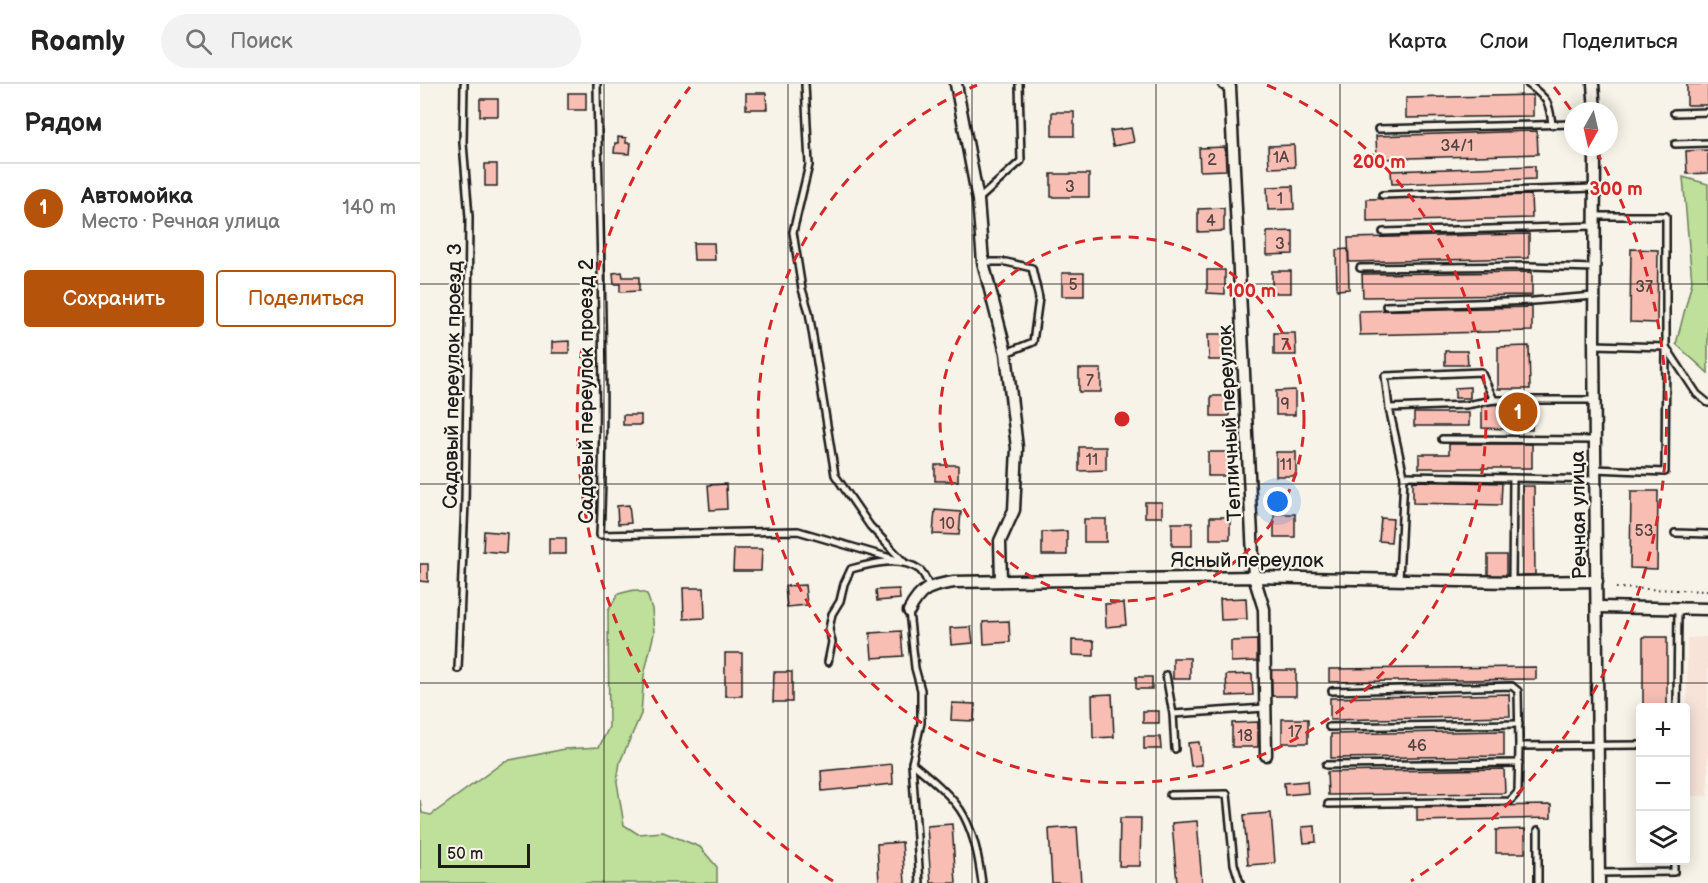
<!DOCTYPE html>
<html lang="ru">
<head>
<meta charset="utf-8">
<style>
	:root { --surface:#fff; --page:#f2f2f2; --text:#222; --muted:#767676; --line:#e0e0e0; --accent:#b45309 }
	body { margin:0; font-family:"Balsamiq Sans",sans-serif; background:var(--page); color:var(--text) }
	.controls { position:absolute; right:18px; bottom:18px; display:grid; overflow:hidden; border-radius:6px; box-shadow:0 3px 15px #0003 }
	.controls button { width:54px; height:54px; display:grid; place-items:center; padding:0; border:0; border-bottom:2px solid var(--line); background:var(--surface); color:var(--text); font:30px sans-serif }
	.compass { position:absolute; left:1144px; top:18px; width:54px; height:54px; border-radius:50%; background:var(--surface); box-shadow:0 3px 15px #0003; rotate:188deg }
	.scale { position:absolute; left:18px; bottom:15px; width:92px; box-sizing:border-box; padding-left:6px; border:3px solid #1c1c1c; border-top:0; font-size:16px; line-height:21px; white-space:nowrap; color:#1c1c1c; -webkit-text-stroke:4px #f7f3e8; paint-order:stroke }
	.you { position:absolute; left:858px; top:418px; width:21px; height:21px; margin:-15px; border:4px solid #fff; border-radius:50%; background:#1a73e8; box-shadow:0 0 0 9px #1a73e833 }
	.badge { display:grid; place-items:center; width:39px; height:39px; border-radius:50%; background:var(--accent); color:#fff; font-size:20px; font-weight:700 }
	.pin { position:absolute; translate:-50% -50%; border:3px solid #fff; box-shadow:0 2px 6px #0006 }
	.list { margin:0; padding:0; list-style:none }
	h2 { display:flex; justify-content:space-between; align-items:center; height:78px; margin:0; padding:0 24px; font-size:26px }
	h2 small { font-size:20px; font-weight:400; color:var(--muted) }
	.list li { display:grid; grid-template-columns:39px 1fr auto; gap:18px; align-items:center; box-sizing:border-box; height:90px; padding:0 24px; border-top:2px solid var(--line) }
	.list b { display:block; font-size:22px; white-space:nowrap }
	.list p { margin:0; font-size:20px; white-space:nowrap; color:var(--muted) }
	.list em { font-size:20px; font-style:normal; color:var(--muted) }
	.actions { display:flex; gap:12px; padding:18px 24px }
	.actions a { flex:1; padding:14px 0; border:2px solid var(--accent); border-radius:6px; text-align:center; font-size:21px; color:var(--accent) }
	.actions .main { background:var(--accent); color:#fff }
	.icon { flex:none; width:33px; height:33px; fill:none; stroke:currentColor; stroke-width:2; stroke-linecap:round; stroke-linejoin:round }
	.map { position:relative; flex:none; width:1288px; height:799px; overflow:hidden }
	header { display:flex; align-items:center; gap:36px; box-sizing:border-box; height:84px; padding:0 30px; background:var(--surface); border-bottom:2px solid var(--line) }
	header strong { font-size:28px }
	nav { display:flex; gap:33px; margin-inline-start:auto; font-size:21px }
	.search { width:420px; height:54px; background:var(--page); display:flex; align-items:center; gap:15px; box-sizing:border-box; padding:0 21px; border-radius:33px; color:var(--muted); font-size:22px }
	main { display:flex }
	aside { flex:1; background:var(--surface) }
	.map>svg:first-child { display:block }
	.built { fill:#f7e3d8 }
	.green { fill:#bee09a; stroke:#6d7e5b; stroke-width:1.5 }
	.building { fill:#f8beb3; stroke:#1c1c1c; stroke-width:1.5 }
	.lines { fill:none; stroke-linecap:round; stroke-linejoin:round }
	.lane-casing { stroke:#1c1c1c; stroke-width:10 }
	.street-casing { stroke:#1c1c1c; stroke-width:15 }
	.path { stroke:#1c1c1c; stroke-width:2; stroke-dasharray:1.5 4.5; stroke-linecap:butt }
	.lane { stroke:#f7f3e8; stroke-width:5 }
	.street { stroke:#f7f3e8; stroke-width:10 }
	.grid { fill:none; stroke:#1c1c1c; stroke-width:1.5; stroke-opacity:0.55 }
	.ring { fill:none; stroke:#d62828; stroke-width:3; stroke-dasharray:10 8 }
	.labels { text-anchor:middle; stroke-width:4.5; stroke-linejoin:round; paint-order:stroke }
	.number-label { font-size:16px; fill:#534442 }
	.street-label { font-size:20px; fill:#1c1c1c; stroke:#f7f3e8 }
	.centre { fill:#d62828; stroke:#f7f3e8; stroke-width:3 }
	.ring-label { font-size:18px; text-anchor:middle; font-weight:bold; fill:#d62828; stroke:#f7f3e8; stroke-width:4.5; stroke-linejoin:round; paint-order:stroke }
</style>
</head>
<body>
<header>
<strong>Roamly</strong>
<div class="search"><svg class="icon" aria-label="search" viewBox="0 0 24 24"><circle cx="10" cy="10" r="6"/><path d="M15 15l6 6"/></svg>Поиск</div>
<nav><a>Карта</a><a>Слои</a><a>Поделиться</a></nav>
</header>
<main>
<aside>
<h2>Рядом<small></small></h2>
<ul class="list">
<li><span class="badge">1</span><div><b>Автомойка</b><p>Место · Речная улица</p></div><em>140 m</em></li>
</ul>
<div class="actions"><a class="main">Сохранить</a><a>Поделиться</a></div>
</aside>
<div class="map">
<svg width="1288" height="799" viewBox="0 0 1288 799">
	<rect width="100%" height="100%" fill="#f7f3e8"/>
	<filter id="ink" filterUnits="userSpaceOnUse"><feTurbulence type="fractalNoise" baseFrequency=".0167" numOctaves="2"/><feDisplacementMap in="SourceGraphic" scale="12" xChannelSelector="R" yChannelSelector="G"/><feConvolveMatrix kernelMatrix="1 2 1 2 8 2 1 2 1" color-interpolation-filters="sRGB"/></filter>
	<g filter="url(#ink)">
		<polygon class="built" points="1288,553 1288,712 1268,712 1267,554"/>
		<g class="green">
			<polygon points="1263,93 1288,100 1288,289 1256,260 1272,198"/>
			<polygon points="214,506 227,510 232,525 234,549 224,591 221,630 200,678 197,698 204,741 218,750 243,748 280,763 297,783 297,799 0,799 0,716 2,729 11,731 85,677 145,665 179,663 189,643 188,527 198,510"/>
		</g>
		<g class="building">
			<rect x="1267" y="0" width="21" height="21"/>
			<rect x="148" y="9" width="18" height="17"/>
			<polygon points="326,9 346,9 347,25 326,25"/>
			<polygon points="1113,11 1113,32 986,34 986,14"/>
			<rect x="60" y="15" width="18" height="17"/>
			<rect x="632" y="28" width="22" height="24"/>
			<polygon points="711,44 714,58 693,62 690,47"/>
			<polygon points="1117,47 1118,70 957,75 956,52"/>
			<polygon points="198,53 206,54 206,59 211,59 210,70 194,69 195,59 198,59"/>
			<polygon points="874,61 875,83 849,84 848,62"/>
			<polygon points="805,63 806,86 780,87 779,64"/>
			<polygon points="1288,66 1288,89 1267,90 1266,67"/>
			<rect x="65" y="80" width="12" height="22"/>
			<polygon points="1115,82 1115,95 972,100 971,87"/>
			<rect x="631" y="90" width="38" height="23"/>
			<polygon points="873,102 874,125 848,126 847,103"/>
			<polygon points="1111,111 1112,134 947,138 947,115"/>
			<polygon points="804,124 804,147 778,148 778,125"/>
			<polygon points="873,147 873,170 847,171 847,148"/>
			<polygon points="1109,150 1109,174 929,178 928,154"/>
			<polygon points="273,159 294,159 295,176 274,176"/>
			<polygon points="928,165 929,205 917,206 916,166"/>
			<polygon points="1211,165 1238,166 1237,239 1210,238"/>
			<polygon points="787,186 805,186 805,210 787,209"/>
			<rect x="852" y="187" width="19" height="22"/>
			<polygon points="202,188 203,193 219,193 219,207 200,208 200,200 194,200 193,189"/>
			<polygon points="1112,188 1112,211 943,213 942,190"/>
			<rect x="642" y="189" width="22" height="23"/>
			<polygon points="1112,223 1112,247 940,251 939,227"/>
			<polygon points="854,249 875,249 876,271 854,271"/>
			<polygon points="788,250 809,250 809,276 789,276"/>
			<polygon points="149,257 149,269 132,269 132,258"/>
			<polygon points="1109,262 1110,305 1078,305 1078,263"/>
			<polygon points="1025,267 1047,267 1048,281 1025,281"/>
			<rect x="659" y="285" width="22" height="23"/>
			<polygon points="1050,303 1050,314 1035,314 1035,304"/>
			<polygon points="875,306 875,331 856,331 856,307"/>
			<rect x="791" y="312" width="18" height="20"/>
			<polygon points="1062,320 1083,321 1083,334 1113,335 1112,346 1062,344"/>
			<polygon points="1083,321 1113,321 1113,335 1083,334"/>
			<rect x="994" y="329" width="55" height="13"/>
			<rect x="203" y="331" width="18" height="10"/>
			<polygon points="1029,360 1112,360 1112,384 999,384 999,370 1029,370"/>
			<polygon points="659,363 686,363 686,386 659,387"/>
			<rect x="788" y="368" width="21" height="24"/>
			<rect x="856" y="368" width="20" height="24"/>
			<rect x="515" y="381" width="23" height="16"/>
			<polygon points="993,397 1082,399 1081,421 993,419"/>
			<polygon points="306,400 307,425 290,426 288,401"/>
			<polygon points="1102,402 1114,402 1115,491 1102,491"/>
			<polygon points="1211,407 1238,407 1237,485 1210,484"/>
			<rect x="725" y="418" width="17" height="15"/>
			<polygon points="209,421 211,439 198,440 197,422"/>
			<polygon points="515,426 541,428 539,451 513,450"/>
			<rect x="854" y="430" width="21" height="23"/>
			<rect x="790" y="433" width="20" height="22"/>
			<polygon points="961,434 973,435 971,458 959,457"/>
			<rect x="664" y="435" width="22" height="23"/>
			<rect x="752" y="439" width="20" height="23"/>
			<polygon points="64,447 87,449 86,469 63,467"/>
			<polygon points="647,447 647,471 622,471 622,448"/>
			<rect x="129" y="454" width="17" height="16"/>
			<polygon points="314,465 342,465 341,487 313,487"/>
			<rect x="1068" y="471" width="18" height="22"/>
			<polygon points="0,480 8,480 8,498 0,497"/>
			<polygon points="385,501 387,521 367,523 365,502"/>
			<polygon points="263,504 284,504 285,534 264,535"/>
			<polygon points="479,505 480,515 457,517 456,506"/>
			<polygon points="826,514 827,535 801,536 800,515"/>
			<polygon points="704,519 706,541 686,543 685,520"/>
			<polygon points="589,537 590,558 564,560 563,538"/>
			<polygon points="551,543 553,559 531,561 530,544"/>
			<polygon points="481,547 483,572 452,574 450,549"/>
			<rect x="1223" y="553" width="24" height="71"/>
			<polygon points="652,556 674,557 674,572 652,571"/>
			<polygon points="837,556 837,577 811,578 811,557"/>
			<rect x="305" y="569" width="17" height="43"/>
			<rect x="753" y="574" width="17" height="21"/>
			<polygon points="1116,583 1116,595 909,598 909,585"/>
			<polygon points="851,586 876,586 876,612 852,612"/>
			<polygon points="354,588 372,588 372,618 353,618"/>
			<polygon points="832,590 833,611 807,612 806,591"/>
			<rect x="716" y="593" width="16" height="12"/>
			<polygon points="692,610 694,653 673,654 672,611"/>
			<polygon points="1089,610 1090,632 910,636 910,614"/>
			<polygon points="532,619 555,620 554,637 531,636"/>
			<rect x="723" y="627" width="16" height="12"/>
			<rect x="862" y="635" width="26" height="24"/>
			<polygon points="838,638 838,663 812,663 812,639"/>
			<polygon points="1084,647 1084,672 911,674 911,650"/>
			<polygon points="724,653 740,653 741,665 724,665"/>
			<polygon points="779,658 782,681 771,682 768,659"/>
			<polygon points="472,680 473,700 402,707 401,687"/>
			<polygon points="1084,685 1085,709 908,711 907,688"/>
			<polygon points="887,697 888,709 865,711 864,699"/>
			<polygon points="1131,721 1131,734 997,737 997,723"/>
			<polygon points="851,729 855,779 828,781 824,731"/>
			<polygon points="700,734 721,734 720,782 699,782"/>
			<polygon points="777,737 782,799 757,799 752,739"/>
			<polygon points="532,740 536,799 511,799 507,742"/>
			<polygon points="895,742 896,758 884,759 882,743"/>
			<polygon points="657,743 661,799 632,799 629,745"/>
			<polygon points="1105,745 1105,769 1076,769 1076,746"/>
			<polygon points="482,758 485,799 459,799 457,760"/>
		</g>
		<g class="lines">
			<defs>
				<g id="lane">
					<path d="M177 0C179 150 187 300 180 451L378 447 484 478"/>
					<polyline points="385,0 389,81 373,148 382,205 389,228 415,391 450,442 483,477"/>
					<path d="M1108 0C1127 15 1129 16 1132 40"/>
					<polyline points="1254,29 1288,28"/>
					<polyline points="958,45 1153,40"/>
					<polyline points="1255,60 1288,59"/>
					<polyline points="962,111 1175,104"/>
					<polyline points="559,115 601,77 599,0"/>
					<polyline points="1174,132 1246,132 1246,263 1277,310 1288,319"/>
					<polyline points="963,148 1174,142"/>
					<polyline points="563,178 586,178 612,184 619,214 613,258 586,269"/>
					<polyline points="940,184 1109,182 1174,184"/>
					<polyline points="966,222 1113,217 1174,212"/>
					<polyline points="1174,261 1246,263 1245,388 1175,385"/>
					<polyline points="969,324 965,292 1061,288 1074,316"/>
					<polyline points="1022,355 1175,356"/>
					<polyline points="984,392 1093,394 1092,498"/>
					<polyline points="1093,394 1175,396"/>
					<polyline points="1255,449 1288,450"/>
					<polyline points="979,496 984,392 969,324 1046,321 1074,316 1175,316"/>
					<path d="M489 527 495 584 501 606V639L492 679C508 692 535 714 544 732 555 753 559 776 562 799"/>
					<path d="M408 578 412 558 409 545 412 530 420 517 424 500 431 485C453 479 480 472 500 486 504 490 507 497 509 502"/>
					<polyline points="38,585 45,418 48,251 49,133 43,59 44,0"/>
					<polyline points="746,591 753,630"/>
					<polyline points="912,607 1092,602 1098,607 1099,662 1220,661"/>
					<polyline points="1257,624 1258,524"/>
					<polyline points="909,643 1099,640"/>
					<polyline points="755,665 753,630 845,624"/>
					<polyline points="492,679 500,799"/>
					<polyline points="906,681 1099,679"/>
					<polyline points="750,711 807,710 814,780 820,799"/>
					<polyline points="908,720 1090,717 1098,708 1099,662"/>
					<polyline points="1179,789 1254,788 1254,776"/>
					<polyline points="1118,799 1118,746"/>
				</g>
				<g id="street">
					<polyline points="536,0 558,116 563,178 586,269 597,364 594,426 580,457 581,497"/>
					<polyline points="804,0 810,3 834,493 844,525 846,671"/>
					<polyline points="1173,0 1175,27"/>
					<polyline points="1175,63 1174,256 1179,799"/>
					<polyline points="1178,523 1288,525"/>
					<path d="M489 527C501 504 509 502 534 498L834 493 1092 498 1177 497"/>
				</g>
			</defs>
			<use href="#lane" class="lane-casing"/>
			<use href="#street" class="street-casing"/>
			<polyline class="path" points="1196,504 1288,507"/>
			<use href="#lane" class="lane"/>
			<use href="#street" class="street"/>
		</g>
	</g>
	<path class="grid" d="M184 0V799M368 0V799M552 0V799M736 0V799M920 0V799M1104 0V799M0 200H1288M0 400H1288M0 599H1288"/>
	<g class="ring">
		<circle cx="702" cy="335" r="182"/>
		<path d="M847 1A364 364 0 1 1 557 1"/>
		<path d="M413 797A545 545 0 0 1 270 3M1134 3A545 545 0 0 1 1151 26M1176 67A545 545 0 0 1 991 797"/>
	</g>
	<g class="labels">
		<g class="number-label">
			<text x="1037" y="67">34/1</text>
			<text x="861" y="79">1А</text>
			<text x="792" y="81">2</text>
			<text x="650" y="108">3</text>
			<text x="860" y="120">1</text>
			<text x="791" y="142">4</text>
			<text x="860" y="165">3</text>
			<text x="653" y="206">5</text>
			<text x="1224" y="208">37</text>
			<text x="865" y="266">7</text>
			<text x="670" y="302">7</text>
			<text x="865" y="325">9</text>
			<text x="672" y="381">11</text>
			<text x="866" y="386">11</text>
			<text x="527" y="445">10</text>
			<text x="1224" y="452">53</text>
			<text x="875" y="653">17</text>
			<text x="825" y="657">18</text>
			<text x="997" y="667">46</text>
		</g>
		<g class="street-label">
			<text transform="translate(32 292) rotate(-89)" y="7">Садовый переулок проезд 3</text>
			<text transform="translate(166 307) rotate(-90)" y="7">Садовый переулок проезд 2</text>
			<text transform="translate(809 339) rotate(-93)" y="7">Тепличный переулок</text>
			<text transform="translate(1158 431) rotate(-91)" y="7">Речная улица</text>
			<text x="827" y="483">Ясный переулок</text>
		</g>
	</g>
	<circle cx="702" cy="335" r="9" class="centre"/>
	<g class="ring-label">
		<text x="959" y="84">200 m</text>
		<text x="1196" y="111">300 m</text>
		<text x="831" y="213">100 m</text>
	</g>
</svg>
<div class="controls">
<button>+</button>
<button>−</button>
<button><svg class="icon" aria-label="layers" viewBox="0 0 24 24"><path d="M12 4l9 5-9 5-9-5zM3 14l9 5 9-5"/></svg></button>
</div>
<svg class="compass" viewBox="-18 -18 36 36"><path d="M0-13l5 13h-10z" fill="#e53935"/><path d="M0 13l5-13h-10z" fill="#767676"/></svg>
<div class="scale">50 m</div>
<div class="you"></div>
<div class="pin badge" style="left:1098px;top:328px">1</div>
</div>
</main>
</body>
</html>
